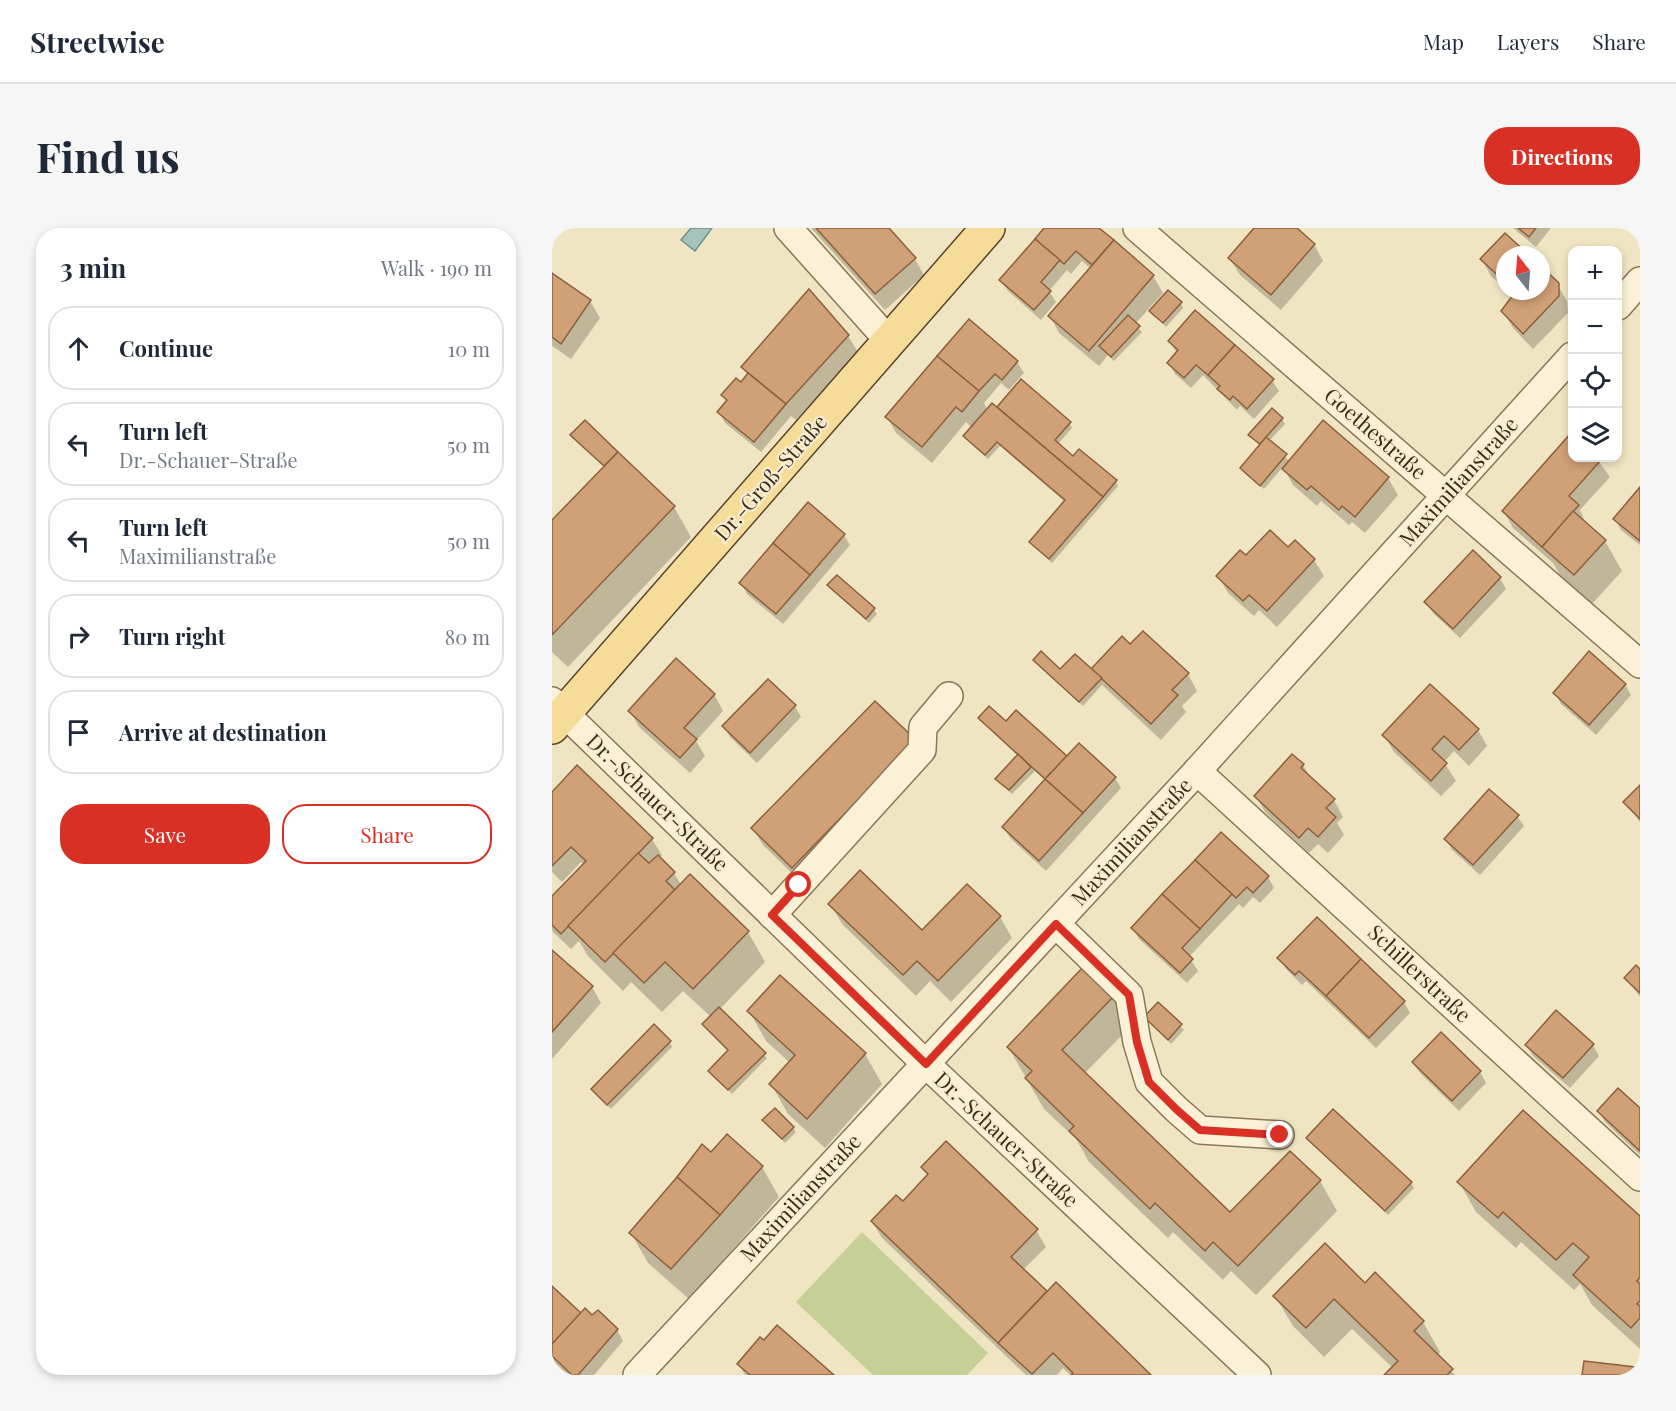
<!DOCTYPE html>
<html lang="en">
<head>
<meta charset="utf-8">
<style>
	:root { --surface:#fff; --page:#f6f6f7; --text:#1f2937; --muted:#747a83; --line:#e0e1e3; --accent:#d93025 }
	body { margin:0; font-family:"Playfair Display",serif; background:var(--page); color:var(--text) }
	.controls { position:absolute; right:18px; top:18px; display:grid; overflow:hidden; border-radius:12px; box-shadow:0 3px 9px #0003 }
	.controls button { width:54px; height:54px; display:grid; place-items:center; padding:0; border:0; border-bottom:2px solid var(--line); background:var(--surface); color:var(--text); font:30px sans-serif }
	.compass { position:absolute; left:944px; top:18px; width:54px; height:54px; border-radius:50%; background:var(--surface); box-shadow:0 3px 9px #0003; rotate:343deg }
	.stop { position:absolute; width:18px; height:18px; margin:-14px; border:4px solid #d93025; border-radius:50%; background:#fff }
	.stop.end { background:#d93025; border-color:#fff; box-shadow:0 2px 6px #0008 }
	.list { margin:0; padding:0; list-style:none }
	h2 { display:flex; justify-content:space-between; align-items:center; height:78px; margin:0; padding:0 24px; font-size:26px }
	h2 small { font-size:20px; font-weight:400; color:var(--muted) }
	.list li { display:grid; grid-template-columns:39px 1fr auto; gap:18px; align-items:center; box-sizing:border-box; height:84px; margin:0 12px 12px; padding:0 12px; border:2px solid var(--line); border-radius:24px }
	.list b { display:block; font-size:22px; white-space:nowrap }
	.list p { margin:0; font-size:20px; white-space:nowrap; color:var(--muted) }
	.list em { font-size:20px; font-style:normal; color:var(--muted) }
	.actions { display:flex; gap:12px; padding:18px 24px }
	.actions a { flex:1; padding:14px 0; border:2px solid var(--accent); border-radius:24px; text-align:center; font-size:21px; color:var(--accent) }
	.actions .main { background:var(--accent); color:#fff }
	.icon { flex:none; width:33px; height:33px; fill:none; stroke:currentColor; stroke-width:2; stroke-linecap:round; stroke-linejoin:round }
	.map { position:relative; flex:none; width:1088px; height:1147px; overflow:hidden; border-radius:24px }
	header { display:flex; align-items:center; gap:36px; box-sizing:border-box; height:84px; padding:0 30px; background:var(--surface); border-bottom:2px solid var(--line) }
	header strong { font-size:28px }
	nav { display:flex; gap:33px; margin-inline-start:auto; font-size:21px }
	.intro { display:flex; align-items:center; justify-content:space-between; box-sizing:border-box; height:144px; padding:0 36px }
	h1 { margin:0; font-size:42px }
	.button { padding:15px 27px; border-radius:24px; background:var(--accent); color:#fff; font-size:21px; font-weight:700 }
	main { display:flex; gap:36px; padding:0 36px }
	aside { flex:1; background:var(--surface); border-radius:24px; box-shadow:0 3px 9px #0003 }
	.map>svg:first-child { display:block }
	.green { fill:#c6cf95 }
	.water { fill:#a5c3bb; stroke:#6b918a; stroke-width:1.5 }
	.shadow { fill:#0003 }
	.building { fill:#d0a076; stroke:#8c5f3d; stroke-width:1.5 }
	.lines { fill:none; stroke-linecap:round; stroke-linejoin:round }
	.minor-casing { stroke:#8b7658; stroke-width:30 }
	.major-casing { stroke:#59432d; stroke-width:36 }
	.minor { stroke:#faf1d6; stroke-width:27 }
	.major { stroke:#f5dc98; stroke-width:33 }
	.route { stroke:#d93025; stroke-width:8 }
	.labels { text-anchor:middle; stroke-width:4.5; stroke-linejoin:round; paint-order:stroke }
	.street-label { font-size:21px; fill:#3a2d1d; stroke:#f7eed2 }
</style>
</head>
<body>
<header>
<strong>Streetwise</strong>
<nav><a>Map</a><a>Layers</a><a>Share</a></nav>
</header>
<div class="intro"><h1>Find us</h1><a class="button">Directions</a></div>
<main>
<aside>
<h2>3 min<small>Walk · 190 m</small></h2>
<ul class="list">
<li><svg class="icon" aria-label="ahead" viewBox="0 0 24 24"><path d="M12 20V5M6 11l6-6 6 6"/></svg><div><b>Continue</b></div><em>10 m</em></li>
<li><svg class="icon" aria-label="left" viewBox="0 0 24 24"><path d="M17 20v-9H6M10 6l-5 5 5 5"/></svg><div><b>Turn left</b><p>Dr.-Schauer-Straße</p></div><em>50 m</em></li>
<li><svg class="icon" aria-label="left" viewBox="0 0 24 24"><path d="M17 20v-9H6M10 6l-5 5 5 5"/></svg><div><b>Turn left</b><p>Maximilianstraße</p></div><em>50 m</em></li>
<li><svg class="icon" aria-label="right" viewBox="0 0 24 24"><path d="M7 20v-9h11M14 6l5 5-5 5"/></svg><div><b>Turn right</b></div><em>80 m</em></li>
<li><svg class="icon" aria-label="arrive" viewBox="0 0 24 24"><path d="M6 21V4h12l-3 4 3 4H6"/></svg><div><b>Arrive at destination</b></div></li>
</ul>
<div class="actions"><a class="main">Save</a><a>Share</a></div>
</aside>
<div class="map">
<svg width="1088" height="1147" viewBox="0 0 1088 1147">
	<rect width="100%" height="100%" fill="#f0e5c2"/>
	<polygon class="green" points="310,1004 436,1125 415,1147 321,1147 244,1074"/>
	<polygon class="water" points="139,0 160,0 143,23 129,12"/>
	<g class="shadow">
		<polygon points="259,0 335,0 363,31 372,47 333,82"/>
		<polygon points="494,0 545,0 601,48 611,65 583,96 590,104 562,133 556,127 547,138 507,105 498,88 539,41 530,33 519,46 515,42 497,63 504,74 489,92 456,63 449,52"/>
		<polygon points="704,0 743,0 762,16 771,33 729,82 688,47 678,31"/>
		<polygon points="961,0 999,0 984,19"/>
		<polygon points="953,7 975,27 953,27 953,60 939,48 930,32"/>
		<polygon points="989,40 1005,56 1015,73 1016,85 981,121 961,100 951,83 963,69 956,63 989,63"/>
		<polygon points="0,46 38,73 48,90 19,131 0,118"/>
		<polygon points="629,75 631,80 614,99 599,83"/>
		<polygon points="417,93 465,134 472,145 457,162 449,155 432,175 436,182 445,181 469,153 517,195 520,200 506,216 522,230 564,253 566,258 500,335 478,314 513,274 448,218 436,231 416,213 413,208 420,200 414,194 380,235 344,205 335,189"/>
		<polygon points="296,108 306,124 244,192 239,188 209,224 173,195 167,184 175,174 171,168 196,148 191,139"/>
		<polygon points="617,113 720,152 727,163 702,191 688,178 685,182 651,147 639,160 623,146 617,135 625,125"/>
		<polygon points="730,191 733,196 717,213 738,234 771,195 836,250 846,267 813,305 800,294 797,297 769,273 765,278 741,257 731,239 712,261 692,245 689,240 708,218 698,207"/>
		<polygon points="33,194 122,279 139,309 16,439 0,424 0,295 53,239 20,207"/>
		<polygon points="1019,207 1020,230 1044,230 1058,249 1028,282 1034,296 1053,313 1070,343 1040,376 1009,349 1001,335 961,300 952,284"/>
		<polygon points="1088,262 1088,317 1069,302 1063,291"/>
		<polygon points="292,307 298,317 231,396 195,366 189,355"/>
		<polygon points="743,314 762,332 772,348 725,399 707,382 702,388 676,365 666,348 694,330 736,321"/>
		<polygon points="285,349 322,381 325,386 317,395 280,362 277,358"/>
		<polygon points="948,350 954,361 908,410 881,385 874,374"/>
		<polygon points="578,418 636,446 645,463 630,478 634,484 609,512 550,457 531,478 483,432 508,443 544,447"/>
		<polygon points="1073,456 1079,467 1044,507 1009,476 1003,465"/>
		<polygon points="162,466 171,483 144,513 153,528 138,545 87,499 78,483"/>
		<polygon points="243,478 249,489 205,535 178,509 172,498"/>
		<polygon points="427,490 563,550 569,560 494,643 458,610 452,599 494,553 483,543 460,566 448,556 445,551 466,528"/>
		<polygon points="926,502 935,518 917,538 902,523 892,534 904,553 889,568 842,524 832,507"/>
		<polygon points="363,513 250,655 211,617 201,601"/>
		<polygon points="751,537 759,551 782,572 791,589 785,595 792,607 776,625 766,616 757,625 713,584 704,568"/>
		<polygon points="1088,559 1088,594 1073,574"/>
		<polygon points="0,566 100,611 110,627 107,630 122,645 129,657 196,704 213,734 167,782 215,830 180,866 158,843 177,824 151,797 159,789 131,763 110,784 79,754 71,763 36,728 27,713 19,721 0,703 0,671 32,637 29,634 10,654 0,644"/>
		<polygon points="965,588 972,598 928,647 900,622 894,611"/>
		<polygon points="669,606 716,649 722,660 708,675 701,669 691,680 687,676 637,729 646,743 635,755 587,711 581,700"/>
		<polygon points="278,676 370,704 448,689 460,710 399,774 378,753 364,768 291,697"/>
		<polygon points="765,691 852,774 858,785 824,820 754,753 750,757 734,741 727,730"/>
		<polygon points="0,724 40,759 49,775 0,831"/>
		<polygon points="1088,743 1088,769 1074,750"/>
		<polygon points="228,749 313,826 330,856 273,920 236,886 219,856 238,835 214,813 197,783"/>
		<polygon points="561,769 578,799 532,846 679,986 738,925 768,953 785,983 704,1067 679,1043 671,1052 621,1004 616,1010 537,934 524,911 492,881 456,819"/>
		<polygon points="607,776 632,802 619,816 594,789"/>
		<polygon points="118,814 120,819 59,881 44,866 41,861"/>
		<polygon points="975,817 1041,817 1047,828 1018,860 981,828"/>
		<polygon points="861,835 928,844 934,855 907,883 868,845"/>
		<polygon points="1088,882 1088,927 1053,894 1047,883"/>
		<polygon points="212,893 241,900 244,904 233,915"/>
		<polygon points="755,910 859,955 862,960 836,987"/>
		<polygon points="159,926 210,939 227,969 137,1071 96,1035 79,1005"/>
		<polygon points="371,940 484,1002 494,1019 471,1042 495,1065 597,1147 518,1147 511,1140 505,1147 474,1147 330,1010 320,994 351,975 376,948"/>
		<polygon points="907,954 1088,990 1088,1121 1040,1077 1028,1056 1022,1062 969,1014 964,1020 924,984"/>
		<polygon points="813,1057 871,1094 888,1124 885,1127 903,1147 834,1147 841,1140 800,1101 772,1129 741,1098 723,1068"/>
		<polygon points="0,1060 29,1088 65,1102 71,1113 42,1147 16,1147 0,1132"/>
		<polygon points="213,1115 280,1147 193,1147 187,1136"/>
	</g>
	<g class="building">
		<polygon points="264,0 337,0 364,30 323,66"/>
		<polygon points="492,0 547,0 562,12 540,37 524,23 512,36 483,11"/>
		<polygon points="702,0 745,0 763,16 719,67 676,30"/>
		<polygon points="966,0 984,0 977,9"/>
		<polygon points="953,5 977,27 953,27 953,54 928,31"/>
		<polygon points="483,11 508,32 489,54 499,63 482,82 447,52"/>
		<polygon points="562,12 602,47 537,123 496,88"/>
		<polygon points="989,38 1007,55 1007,68 971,106 949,83 964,63 989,63"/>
		<polygon points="0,45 39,72 9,116 0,109"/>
		<polygon points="257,61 297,107 234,176 189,139"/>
		<polygon points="616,62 630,74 611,95 597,83"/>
		<polygon points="643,82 683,117 656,147 644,137 632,150 615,135 626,122 616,113"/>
		<polygon points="576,87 588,98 559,129 547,118"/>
		<polygon points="417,91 466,133 450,152 443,146 427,163 385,128"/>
		<polygon points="683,117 722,151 695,181 681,168 678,172 665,161 668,158 656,147"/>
		<polygon points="385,128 427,163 410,184 404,179 370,219 333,189"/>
		<polygon points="196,145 234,176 202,214 165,184 175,172 169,167 184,150 189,154"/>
		<polygon points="469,151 519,194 503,212 521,228 527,221 565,252 551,269 445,179"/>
		<polygon points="440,175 551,269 497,331 477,314 513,272 445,214 433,227 411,208"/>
		<polygon points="720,180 731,190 708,216 696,207"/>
		<polygon points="33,192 66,224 52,238 18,207"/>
		<polygon points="771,192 837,249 803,289 790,278 787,282 759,258 755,262 730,241"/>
		<polygon points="1019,205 1020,230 1046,230 1049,232 1017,268 1027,277 990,319 950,283"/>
		<polygon points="714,209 735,226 708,258 688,240"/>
		<polygon points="66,224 123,278 0,407 0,292"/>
		<polygon points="1088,259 1088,313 1061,291"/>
		<polygon points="256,274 293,306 258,347 221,315"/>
		<polygon points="1021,283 1054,312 1022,347 990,319"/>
		<polygon points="718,302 736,319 743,312 763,331 715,383 697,367 691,373 664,348 688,322 694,327"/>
		<polygon points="221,315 258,347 224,386 187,355"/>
		<polygon points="921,322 949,349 901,401 872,374"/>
		<polygon points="285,347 323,380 314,391 275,357"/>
		<polygon points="591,403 637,445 620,462 626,467 599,496 539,441 570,408 578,416"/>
		<polygon points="489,423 508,441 523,426 550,450 527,474 481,432"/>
		<polygon points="1037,423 1074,456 1037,497 1001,465"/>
		<polygon points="124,430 163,466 132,500 145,511 128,530 76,483"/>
		<polygon points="216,451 244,477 198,525 170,498"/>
		<polygon points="878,456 927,501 907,522 892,508 880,521 895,535 879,553 830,507"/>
		<polygon points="323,473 364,512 240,640 199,600"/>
		<polygon points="437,478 454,493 464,482 515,528 493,551 426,490"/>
		<polygon points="527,515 564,549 531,585 493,551"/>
		<polygon points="466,526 479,539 457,562 443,551"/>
		<polygon points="740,526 752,536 749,540 783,571 774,580 784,589 766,609 756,600 747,610 702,568"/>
		<polygon points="25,537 101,610 9,706 0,697 0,668 34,633 19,619 0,638 0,564"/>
		<polygon points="493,551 531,585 487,633 450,599"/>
		<polygon points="1088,557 1088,591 1071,574"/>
		<polygon points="937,561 967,587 921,637 892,611"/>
		<polygon points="669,604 717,648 701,665 695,659 684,670 643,632"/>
		<polygon points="86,625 97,635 106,627 123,644 114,653 123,662 53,734 16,698"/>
		<polygon points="643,632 680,666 648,701 610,666"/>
		<polygon points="308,642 370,702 415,656 449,688 386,753 365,733 351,747 276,676"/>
		<polygon points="138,646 197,703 141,761 113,734 92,755 61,725"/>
		<polygon points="610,666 648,701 630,720 641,731 628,745 579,700"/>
		<polygon points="765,689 809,731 774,768 747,743 743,747 725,730"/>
		<polygon points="0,722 41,758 0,804"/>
		<polygon points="809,731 853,773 817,810 774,768"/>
		<polygon points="1084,737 1088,741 1088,765 1072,750"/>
		<polygon points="532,738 562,768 510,822 678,984 738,923 769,952 686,1038 661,1014 653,1023 603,975 598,981 517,903 522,898 473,850 480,843 455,819"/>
		<polygon points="228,747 314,825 255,891 217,856 243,827 195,783"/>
		<polygon points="606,774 630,796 616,812 592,789"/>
		<polygon points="167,779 214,825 176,862 156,843 176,822 150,796"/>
		<polygon points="1004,782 1042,816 1011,850 973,817"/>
		<polygon points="102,796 119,813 55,877 39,861"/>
		<polygon points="889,804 929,843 900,873 860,834"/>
		<polygon points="1066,860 1088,880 1088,923 1045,883"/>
		<polygon points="223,880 242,899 230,911 210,892"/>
		<polygon points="781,881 860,954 833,983 754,910"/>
		<polygon points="971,882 1088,988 1088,1049 1085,1053 1088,1056 1088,1073 1085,1076 1088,1078 1088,1090 1079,1100 1021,1047 1037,1029 1021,1015 1004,1032 951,984 946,990 905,954"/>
		<polygon points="175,906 211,938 168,987 125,949 150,916 159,924"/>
		<polygon points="394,913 486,1001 459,1029 495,1063 446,1115 319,993 344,967 351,973 376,946 369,939"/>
		<polygon points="125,949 168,987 119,1041 77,1005"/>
		<polygon points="773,1015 813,1055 823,1044 872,1093 862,1103 901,1141 895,1147 832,1147 846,1133 782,1071 754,1100 721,1068"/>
		<polygon points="504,1054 599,1147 519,1147 521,1145 501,1125 480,1146 446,1115"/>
		<polygon points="0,1058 29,1085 0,1116"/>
		<polygon points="33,1080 40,1087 46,1082 66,1101 26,1147 20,1147 0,1128 0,1116"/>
		<polygon points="225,1097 282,1147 198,1147 185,1136 208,1109 212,1112"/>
		<polygon points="1032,1133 1083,1139 1082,1147 1030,1147"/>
	</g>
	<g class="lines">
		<defs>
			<g id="minor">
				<polyline points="236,0 338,114"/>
				<polyline points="585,0 1088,436"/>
				<polyline points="1066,78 1088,53"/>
				<polyline points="0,473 374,836 705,1147"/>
				<polyline points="645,543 1088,949"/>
				<polyline points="220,687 370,522 371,499 397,468"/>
				<polyline points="504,696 577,767 585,814 597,854 624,881 648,902 728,907"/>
				<polyline points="85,1147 645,543 1020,128"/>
			</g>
			<polyline id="major" points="0,499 436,0"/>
		</defs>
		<use href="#minor" class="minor-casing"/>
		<use href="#major" class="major-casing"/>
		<use href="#minor" class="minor"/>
		<use href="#major" class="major"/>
	</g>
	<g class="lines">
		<polyline class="route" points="247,657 220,687 374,836 504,696 577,767 585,814 597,854 624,881 648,902 728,907"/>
	</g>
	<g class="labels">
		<g class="street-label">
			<text transform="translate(823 206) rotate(41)" y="7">Goethestraße</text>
			<text transform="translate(219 250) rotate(-49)" y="7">Dr.-Groß-Straße</text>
			<text transform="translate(907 254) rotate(-48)" y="7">Maximilianstraße</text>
			<text transform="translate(105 575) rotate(44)" y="7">Dr.-Schauer-Straße</text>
			<text transform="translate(580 614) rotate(-47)" y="7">Maximilianstraße</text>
			<text transform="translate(867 746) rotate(43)" y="7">Schillerstraße</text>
			<text transform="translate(454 912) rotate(43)" y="7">Dr.-Schauer-Straße</text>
			<text transform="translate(249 970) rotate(-47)" y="7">Maximilianstraße</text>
		</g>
	</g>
</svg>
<div class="controls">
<button>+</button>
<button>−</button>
<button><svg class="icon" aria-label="locate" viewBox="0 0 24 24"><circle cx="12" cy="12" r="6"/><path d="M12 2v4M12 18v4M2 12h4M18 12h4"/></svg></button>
<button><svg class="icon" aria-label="layers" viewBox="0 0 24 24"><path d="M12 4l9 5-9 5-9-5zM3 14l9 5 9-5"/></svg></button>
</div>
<svg class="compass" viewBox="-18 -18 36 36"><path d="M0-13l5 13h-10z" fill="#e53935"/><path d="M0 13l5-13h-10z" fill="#747a83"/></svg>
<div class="stop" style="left:247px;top:657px"></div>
<div class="stop end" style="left:728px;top:907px"></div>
</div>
</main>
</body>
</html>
